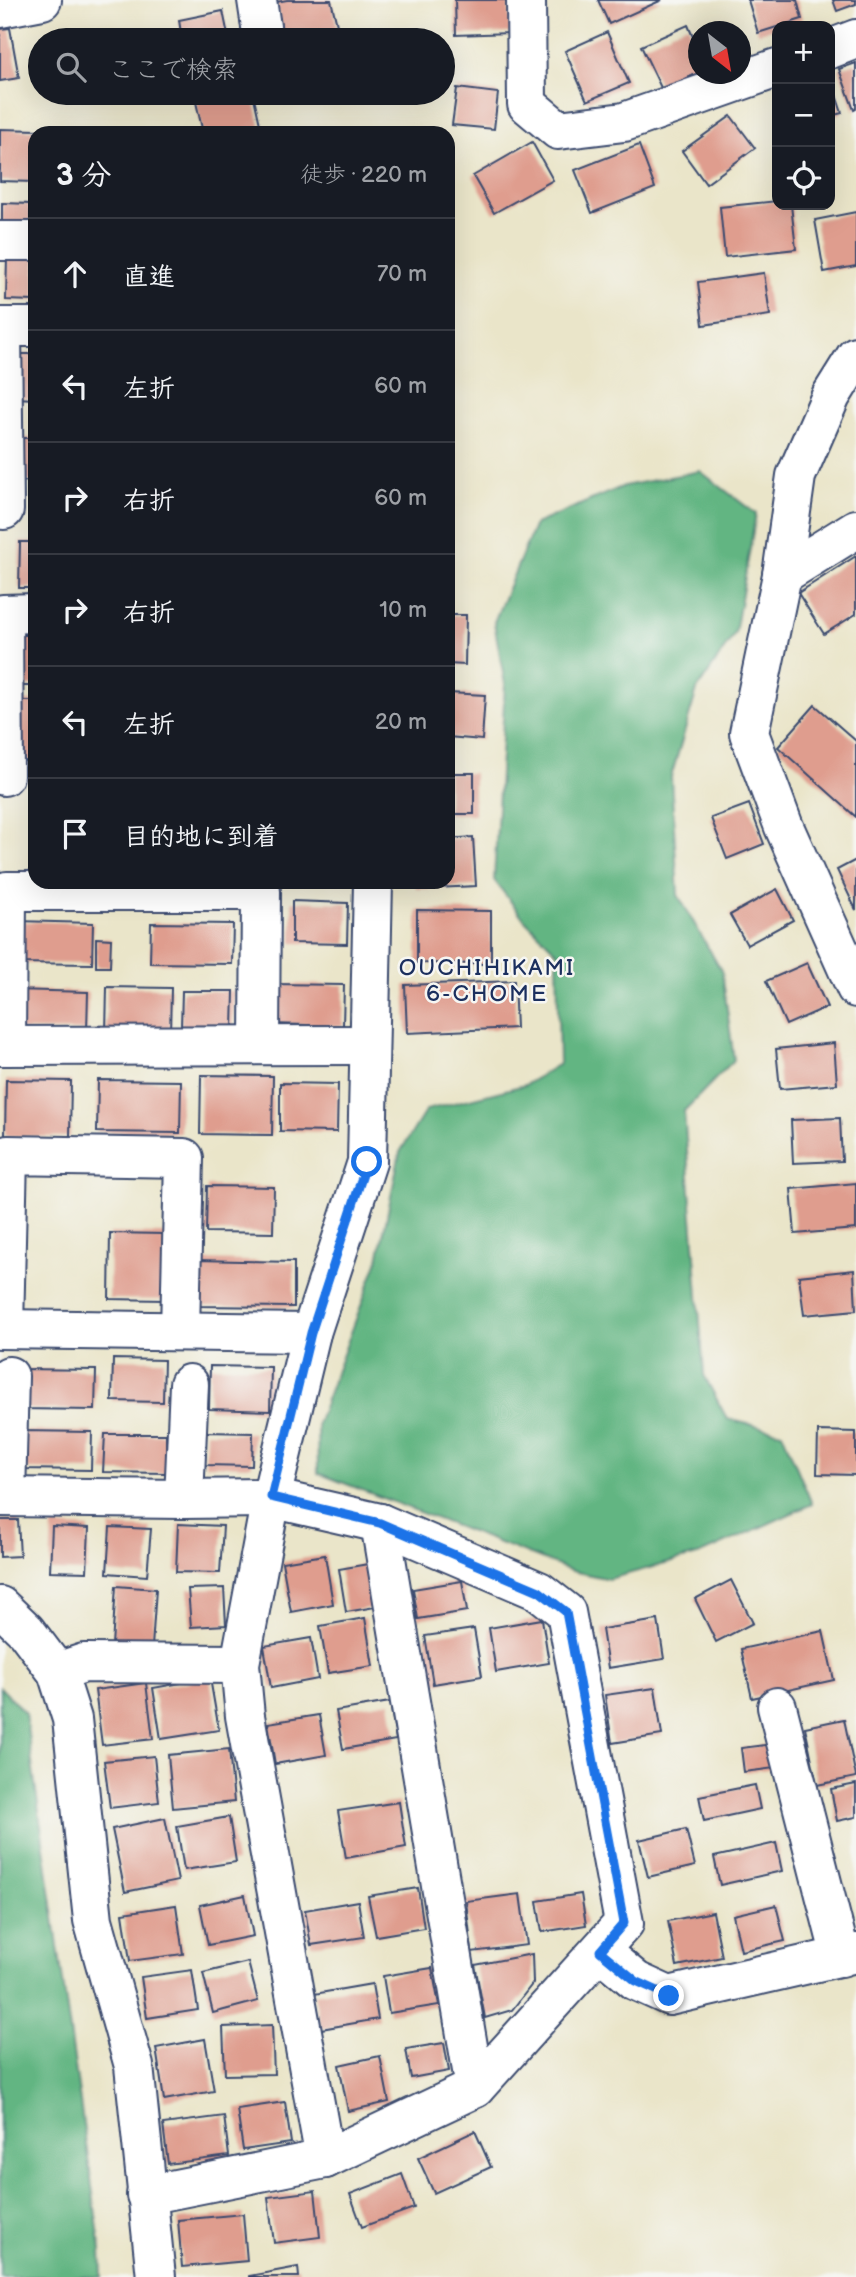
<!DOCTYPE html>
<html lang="ja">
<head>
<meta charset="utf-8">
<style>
	:root { --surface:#171b24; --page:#20242c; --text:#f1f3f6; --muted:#9ea1a6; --line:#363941 }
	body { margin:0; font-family:"Balsamiq Sans","Klee One",sans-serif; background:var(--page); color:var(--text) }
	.controls { position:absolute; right:21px; top:21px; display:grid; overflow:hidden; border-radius:14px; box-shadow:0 7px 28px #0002 }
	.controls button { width:63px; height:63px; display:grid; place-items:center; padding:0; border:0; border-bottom:2px solid var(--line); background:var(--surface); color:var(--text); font:35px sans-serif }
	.compass { position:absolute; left:688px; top:21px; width:63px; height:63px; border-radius:50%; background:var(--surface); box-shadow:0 7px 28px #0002; rotate:149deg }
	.stop { position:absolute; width:21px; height:21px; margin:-16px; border:5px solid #1a73e8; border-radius:50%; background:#fff }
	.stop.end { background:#1a73e8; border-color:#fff; box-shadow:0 2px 7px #0008 }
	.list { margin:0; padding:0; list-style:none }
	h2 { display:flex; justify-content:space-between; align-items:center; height:91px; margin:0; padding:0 28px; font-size:30px }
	h2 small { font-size:23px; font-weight:400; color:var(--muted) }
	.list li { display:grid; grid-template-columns:46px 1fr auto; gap:21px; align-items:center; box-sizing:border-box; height:112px; padding:0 28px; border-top:2px solid var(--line) }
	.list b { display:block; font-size:26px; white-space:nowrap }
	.list em { font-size:23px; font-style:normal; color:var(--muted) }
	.icon { flex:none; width:38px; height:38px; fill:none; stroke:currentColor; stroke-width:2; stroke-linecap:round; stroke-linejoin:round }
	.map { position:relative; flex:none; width:856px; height:2277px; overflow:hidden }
	.search { position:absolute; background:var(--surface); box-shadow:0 7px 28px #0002; left:28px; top:28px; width:427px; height:77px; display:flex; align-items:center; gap:18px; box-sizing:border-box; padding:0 24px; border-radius:38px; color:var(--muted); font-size:26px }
	.panel { position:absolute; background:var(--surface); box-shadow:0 7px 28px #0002; left:28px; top:126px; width:427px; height:763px; border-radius:21px }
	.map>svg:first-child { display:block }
	.forest { fill:#62b582; stroke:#3e7270; stroke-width:2 }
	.building { fill:#df9d8e }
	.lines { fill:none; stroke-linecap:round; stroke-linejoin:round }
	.minor-casing { stroke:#3a4a6e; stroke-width:42 }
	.minor { stroke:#fff; stroke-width:38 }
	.route { stroke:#1a73e8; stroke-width:9 }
	.labels { text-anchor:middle; stroke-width:5; stroke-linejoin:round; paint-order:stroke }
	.neighbourhood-label { font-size:23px; letter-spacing:2px; fill:#1b2f5e; stroke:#f6f6f2 }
</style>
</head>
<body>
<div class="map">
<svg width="856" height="2277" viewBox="0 0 856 2277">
	<rect width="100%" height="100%" fill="#f6f6f2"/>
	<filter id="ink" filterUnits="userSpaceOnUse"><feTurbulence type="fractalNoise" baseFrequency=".0143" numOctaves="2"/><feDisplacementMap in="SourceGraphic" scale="14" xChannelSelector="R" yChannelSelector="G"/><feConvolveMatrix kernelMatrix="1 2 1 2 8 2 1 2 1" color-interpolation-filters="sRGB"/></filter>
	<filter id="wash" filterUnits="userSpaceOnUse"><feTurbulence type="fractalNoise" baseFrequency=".00686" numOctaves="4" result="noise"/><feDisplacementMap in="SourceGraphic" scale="28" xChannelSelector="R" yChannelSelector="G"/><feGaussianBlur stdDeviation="1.57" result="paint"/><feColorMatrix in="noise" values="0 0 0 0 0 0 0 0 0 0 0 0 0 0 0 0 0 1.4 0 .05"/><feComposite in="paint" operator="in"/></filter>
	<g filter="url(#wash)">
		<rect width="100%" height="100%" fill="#eae5c9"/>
		<g class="forest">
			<polygon points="700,471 756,514 735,633 697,690 671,777 678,895 722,972 734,1060 684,1111 704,1375 727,1419 782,1432 812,1504 701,1554 609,1579 572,1571 318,1473 317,1424 378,1260 400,1152 426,1110 525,1085 559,1064 557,952 525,920 494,880 505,684 494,622 535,524 624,486"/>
			<polygon points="0,1687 25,1713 101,2250 102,2277 0,2277"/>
		</g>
		<g id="blocks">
			<g class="building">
				<polygon points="287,0 331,0 340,38 329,40 284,40 276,2"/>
				<polygon points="455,0 509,0 510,33 456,35"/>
				<polygon points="598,0 662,0 609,24"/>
				<polygon points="748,0 797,0 802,19 758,33"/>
				<polygon points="833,0 856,0 856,4 837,11"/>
				<polygon points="223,11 229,40 182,40 179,20"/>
				<polygon points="688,25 698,49 698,73 662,90 641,46"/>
				<polygon points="10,28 19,78 0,81 0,29"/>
				<polygon points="607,32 629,83 587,101 565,51"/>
				<polygon points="856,63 856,109 854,110 839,69"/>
				<polygon points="830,77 842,113 830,116"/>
				<polygon points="457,88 498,93 494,129 452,125"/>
				<polygon points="194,93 253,93 261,129 245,133 203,133"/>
				<polygon points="731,116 755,148 706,184 682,151"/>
				<polygon points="0,129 38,130 38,133 35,133 35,182 0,181"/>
				<polygon points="532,142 553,180 494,213 473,176"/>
				<polygon points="639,145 655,188 592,213 575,170"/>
				<polygon points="777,201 777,205 791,205 796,249 725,257 720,207"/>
				<polygon points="2,203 31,204 30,230 2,229"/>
				<polygon points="856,212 856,266 824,272 815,220"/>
				<polygon points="7,257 35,257 35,301 6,300"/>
				<polygon points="764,273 770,315 703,325 698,282"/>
				<polygon points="17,354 35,354 35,399 16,398"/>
				<polygon points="22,438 35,438 35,482 21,481"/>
				<polygon points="20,542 35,542 35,588 19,588"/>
				<polygon points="856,556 856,614 824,634 798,593"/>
				<polygon points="448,615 466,615 465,665 448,664"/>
				<polygon points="16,635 35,635 35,686 15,686"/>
				<polygon points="448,693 485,695 482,740 448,737"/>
				<polygon points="18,701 35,701 35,761 17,761"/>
				<polygon points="815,705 856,741 856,817 778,747"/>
				<rect x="448" y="773" width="26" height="41"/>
				<polygon points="749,804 764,844 727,859 711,818"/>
				<polygon points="473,837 476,886 416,889 416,882 448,882 448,839"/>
				<polygon points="856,860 856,910 837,870"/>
				<polygon points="777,889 793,920 747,945 730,915"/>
				<polygon points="292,901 348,903 347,944 292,943"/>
				<polygon points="417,910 491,911 491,964 417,963"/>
				<polygon points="16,921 93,923 92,964 15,963"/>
				<polygon points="151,923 233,924 232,964 150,963"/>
				<polygon points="96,938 111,939 110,967 96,967"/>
				<polygon points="807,963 827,1007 786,1025 766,981"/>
				<polygon points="514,981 516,1028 407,1033 405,985"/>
				<polygon points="272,984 344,985 343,1026 271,1024"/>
				<polygon points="107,987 171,988 170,1034 106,1033"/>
				<polygon points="13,990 88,992 87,1031 11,1030"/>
				<polygon points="182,991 234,991 233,1029 181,1028"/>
				<polygon points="834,1043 837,1084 780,1089 776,1049"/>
				<polygon points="201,1075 273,1076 272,1135 200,1134"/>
				<polygon points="6,1080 71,1081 70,1137 5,1136"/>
				<polygon points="98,1080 181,1081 180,1133 97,1132"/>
				<polygon points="280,1083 338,1084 337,1132 280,1131"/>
				<polygon points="840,1118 842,1161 793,1163 791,1120"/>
				<polygon points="856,1183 856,1229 795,1234 791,1189"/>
				<polygon points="207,1186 274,1187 273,1233 206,1232"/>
				<polygon points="110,1233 165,1234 164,1300 109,1299"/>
				<polygon points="197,1260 294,1262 294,1307 196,1306"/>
				<polygon points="854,1270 856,1310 804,1315 799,1276"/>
				<polygon points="113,1359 164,1360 163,1402 112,1401"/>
				<polygon points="210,1366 271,1367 270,1411 209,1409"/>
				<polygon points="20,1369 96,1370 95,1410 20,1409"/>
				<polygon points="20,1431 92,1432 91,1470 20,1469"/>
				<polygon points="818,1431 856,1432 856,1475 817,1474"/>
				<polygon points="206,1432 253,1433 252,1466 205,1465"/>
				<polygon points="105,1434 166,1434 166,1473 103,1472"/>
				<polygon points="0,1520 18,1520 20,1556 0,1557"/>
				<polygon points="178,1524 223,1526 220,1573 176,1572"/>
				<polygon points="52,1526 89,1528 87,1572 50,1571"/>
				<polygon points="110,1527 151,1529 147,1576 107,1573"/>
				<polygon points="325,1555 333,1604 291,1612 282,1562"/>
				<polygon points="374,1563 381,1606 346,1612 339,1569"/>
				<polygon points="731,1580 753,1623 716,1642 695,1599"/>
				<polygon points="462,1581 467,1611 418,1619 413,1589"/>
				<polygon points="116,1586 156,1589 152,1647 112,1645"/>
				<polygon points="224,1588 226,1625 191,1627 188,1589"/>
				<polygon points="365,1618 373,1666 328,1673 320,1626"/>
				<polygon points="542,1619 549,1663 496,1672 489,1628"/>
				<polygon points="658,1620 664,1659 608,1668 602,1629"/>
				<polygon points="474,1629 482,1676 433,1684 425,1636"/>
				<polygon points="823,1631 834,1680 752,1698 741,1649"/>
				<polygon points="311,1638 318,1679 271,1688 264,1646"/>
				<polygon points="210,1678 219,1730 161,1739 153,1688"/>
				<polygon points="146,1683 153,1739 102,1745 95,1690"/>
				<polygon points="655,1688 662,1735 612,1743 605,1695"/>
				<polygon points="390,1702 396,1740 343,1749 336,1711"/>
				<polygon points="319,1715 326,1755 275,1764 268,1723"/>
				<polygon points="844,1719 856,1777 817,1785 805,1727"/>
				<polygon points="773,1744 775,1768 744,1772 741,1748"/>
				<polygon points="229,1749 234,1802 173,1808 168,1755"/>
				<polygon points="154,1756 159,1802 110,1808 104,1761"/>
				<polygon points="856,1784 856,1817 837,1821 831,1789"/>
				<polygon points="755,1785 760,1809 704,1821 699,1796"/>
				<polygon points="399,1802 406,1847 346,1858 338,1811"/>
				<polygon points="229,1817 236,1862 184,1870 177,1826"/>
				<polygon points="165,1818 178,1881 125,1892 112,1829"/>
				<polygon points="686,1829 695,1866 648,1877 639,1840"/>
				<polygon points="776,1843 782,1871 720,1885 714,1857"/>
				<polygon points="418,1888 424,1928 376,1936 368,1896"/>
				<polygon points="520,1894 527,1945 472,1952 466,1901"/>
				<polygon points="581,1894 586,1925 542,1932 537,1901"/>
				<polygon points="245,1895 253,1936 208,1945 200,1905"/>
				<polygon points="358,1901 364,1937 311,1945 305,1910"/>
				<polygon points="176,1905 183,1954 130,1961 123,1913"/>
				<polygon points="776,1905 785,1941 741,1951 733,1915"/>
				<polygon points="713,1912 722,1957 677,1966 668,1921"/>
				<polygon points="532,1954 533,1983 512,2010 485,2018 475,1965"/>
				<polygon points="248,1962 258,2001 213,2013 203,1973"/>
				<polygon points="432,1968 439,2005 389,2013 383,1976"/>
				<polygon points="192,1970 198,2010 147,2018 141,1977"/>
				<polygon points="372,1984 378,2019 321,2029 314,1994"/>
				<polygon points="272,2025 274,2074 225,2075 223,2027"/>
				<polygon points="205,2039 214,2091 164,2100 156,2048"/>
				<polygon points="444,2043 449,2071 411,2078 406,2049"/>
				<polygon points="380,2056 389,2102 348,2111 339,2065"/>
				<polygon points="285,2102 291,2143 243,2150 237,2109"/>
				<polygon points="224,2116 229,2156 168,2164 163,2124"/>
				<polygon points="475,2131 491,2167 434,2193 418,2158"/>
				<polygon points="402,2174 414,2208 362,2227 350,2194"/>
				<polygon points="315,2191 320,2237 274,2243 268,2197"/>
				<polygon points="243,2214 247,2261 182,2267 178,2220"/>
				<polygon points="298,2267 299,2277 249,2277 249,2276"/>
			</g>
		</g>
	</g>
	<g filter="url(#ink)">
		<use href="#blocks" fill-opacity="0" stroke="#3a4a6e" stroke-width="2"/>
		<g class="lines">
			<defs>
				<g id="minor">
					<polyline points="257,0 263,40"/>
					<polyline points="526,0 527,104 558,130 624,122 777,68"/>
					<polyline points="0,8 42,0"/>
					<polyline points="830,49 856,39"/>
					<polyline points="0,241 35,241"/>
					<polyline points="4,510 2,327 35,327"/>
					<polyline points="856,529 782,575 749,733 784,827 856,988"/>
					<polyline points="782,575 796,476 831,396 856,356"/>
					<polyline points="4,776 3,614 35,613"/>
					<polyline points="0,1046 368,1045"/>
					<polyline points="6,1046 7,891 261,891 260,1045"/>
					<polyline points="4,1328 8,1155 184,1158 180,1331"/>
					<polyline points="0,1329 311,1333"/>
					<polyline points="0,1497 184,1499 271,1498 380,1523 539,1591 566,1612 624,1923 475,2088 325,2159 146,2195"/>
					<polyline points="6,1497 9,1376"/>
					<polyline points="184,1499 189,1384"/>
					<polyline points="380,1523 475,2088"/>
					<polyline points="0,1606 26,1631 57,1672 72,1719 93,1920 134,2066 156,2277"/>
					<polyline points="57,1672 84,1663 240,1664"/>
					<polyline points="777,1707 841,1957"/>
					<polyline points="600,1951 636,1981 669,1996 856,1953"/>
					<polyline points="325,2159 245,1716 240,1664 271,1498 311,1333 367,1162 373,882"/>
				</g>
			</defs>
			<use href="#minor" class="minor-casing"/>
			<use href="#minor" class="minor"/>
		</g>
	</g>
	<g class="lines" filter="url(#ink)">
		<polyline class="route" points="367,1162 311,1333 271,1497 380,1523 539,1591 566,1612 624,1923 600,1951 636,1981 669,1996"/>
	</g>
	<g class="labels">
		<g class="neighbourhood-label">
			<text x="487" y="975">OUCHIHIKAMI<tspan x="487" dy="26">6-CHOME</tspan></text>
		</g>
	</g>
</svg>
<div class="controls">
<button>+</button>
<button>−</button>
<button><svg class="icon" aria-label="locate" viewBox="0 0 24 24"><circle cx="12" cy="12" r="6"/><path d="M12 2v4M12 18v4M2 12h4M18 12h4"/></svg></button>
</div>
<svg class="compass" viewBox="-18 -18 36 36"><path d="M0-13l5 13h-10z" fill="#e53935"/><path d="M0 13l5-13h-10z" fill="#9ea1a6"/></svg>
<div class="stop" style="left:367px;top:1162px"></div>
<div class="stop end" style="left:669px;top:1996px"></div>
<div class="search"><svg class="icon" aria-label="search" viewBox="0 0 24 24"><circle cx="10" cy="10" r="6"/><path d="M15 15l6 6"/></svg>ここで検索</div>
<section class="panel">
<h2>3 分<small>徒歩 · 220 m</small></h2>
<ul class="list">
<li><svg class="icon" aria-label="ahead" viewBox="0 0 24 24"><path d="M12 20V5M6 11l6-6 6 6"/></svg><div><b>直進</b></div><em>70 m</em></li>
<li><svg class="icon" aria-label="left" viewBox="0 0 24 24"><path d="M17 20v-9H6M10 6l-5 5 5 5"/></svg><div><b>左折</b></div><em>60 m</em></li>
<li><svg class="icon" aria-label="right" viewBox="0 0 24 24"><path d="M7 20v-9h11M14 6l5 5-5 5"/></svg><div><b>右折</b></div><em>60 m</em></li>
<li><svg class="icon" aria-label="right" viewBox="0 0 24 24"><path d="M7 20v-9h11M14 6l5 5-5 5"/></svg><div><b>右折</b></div><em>10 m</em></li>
<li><svg class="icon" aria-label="left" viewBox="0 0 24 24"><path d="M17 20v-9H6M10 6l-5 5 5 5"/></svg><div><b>左折</b></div><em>20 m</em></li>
<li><svg class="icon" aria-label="arrive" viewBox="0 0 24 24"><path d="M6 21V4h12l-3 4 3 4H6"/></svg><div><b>目的地に到着</b></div></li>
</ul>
</section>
</div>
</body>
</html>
